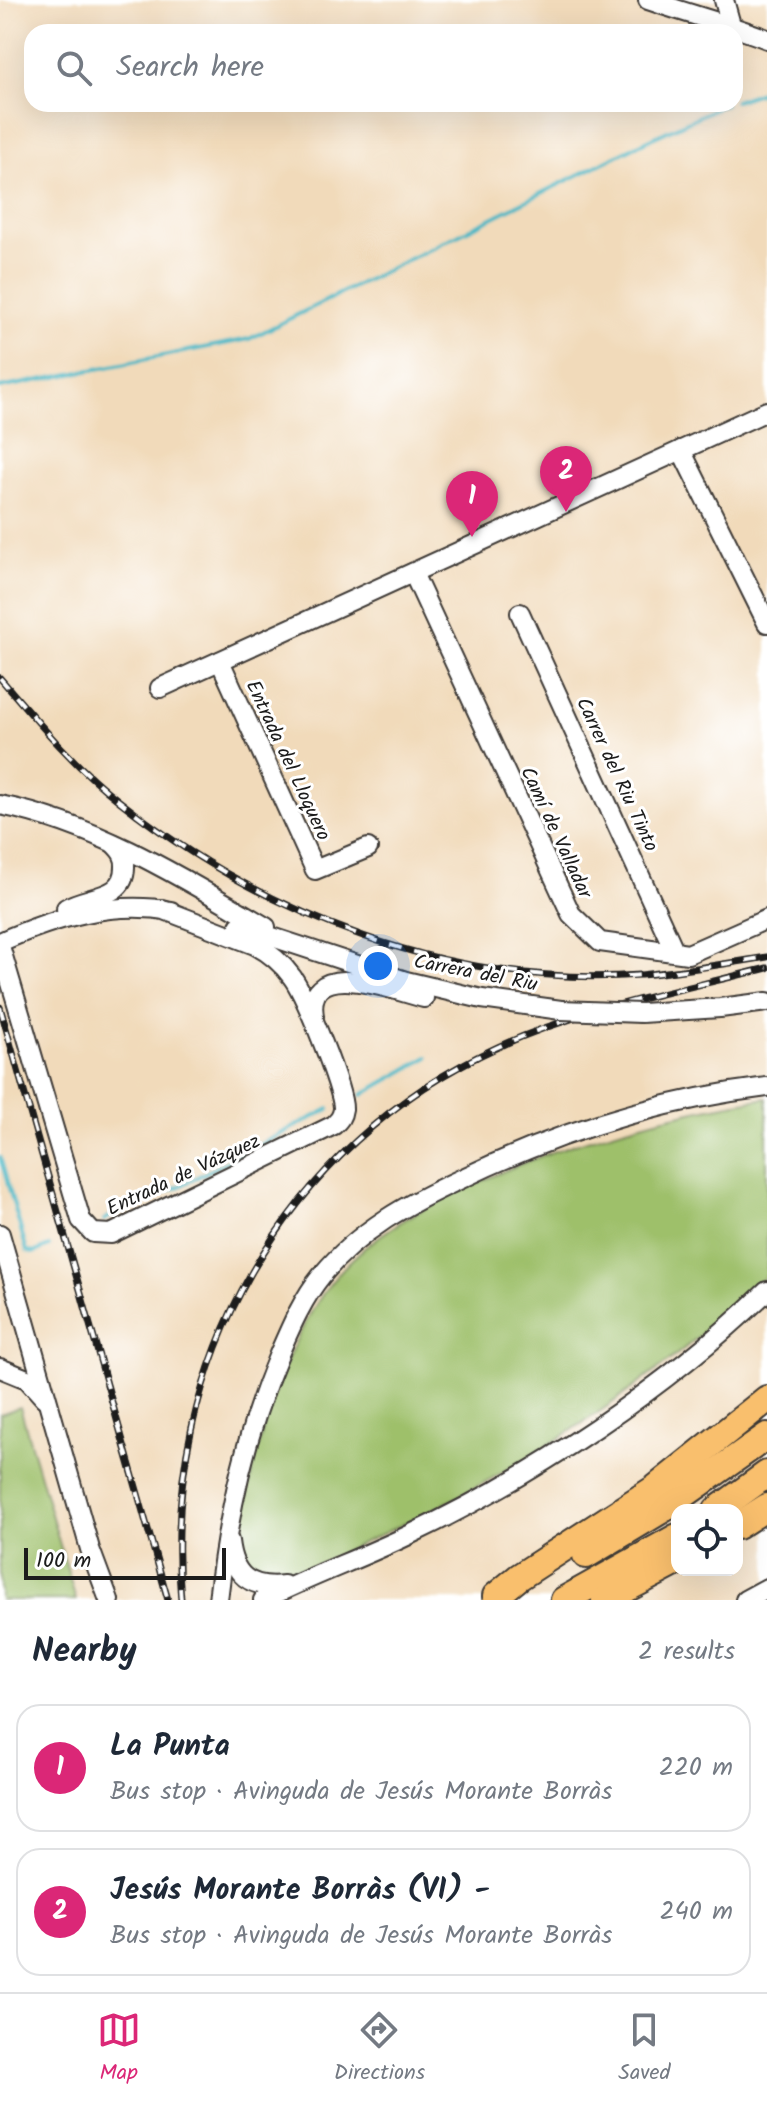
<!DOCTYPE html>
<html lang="en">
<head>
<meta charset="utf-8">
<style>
	:root { --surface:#fff; --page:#f2f2f3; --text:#1f2937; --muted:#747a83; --line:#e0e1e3; --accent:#db2777 }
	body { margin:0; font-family:Kalam,sans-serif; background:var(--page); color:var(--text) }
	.controls { position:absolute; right:24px; bottom:24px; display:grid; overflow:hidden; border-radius:16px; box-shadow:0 8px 32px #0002 }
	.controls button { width:72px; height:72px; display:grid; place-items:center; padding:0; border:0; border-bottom:2px solid var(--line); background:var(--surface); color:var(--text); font:40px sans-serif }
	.scale { position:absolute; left:24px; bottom:20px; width:202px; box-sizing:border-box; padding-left:8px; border:4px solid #1c1c1c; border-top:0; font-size:22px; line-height:28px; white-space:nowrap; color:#1c1c1c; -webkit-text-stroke:6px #fff; paint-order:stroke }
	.you { position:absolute; left:378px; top:966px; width:28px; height:28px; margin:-20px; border:6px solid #fff; border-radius:50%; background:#1a73e8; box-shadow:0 0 0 12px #1a73e833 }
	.badge { display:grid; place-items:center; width:52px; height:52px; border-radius:50%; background:var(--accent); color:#fff; font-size:26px; font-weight:700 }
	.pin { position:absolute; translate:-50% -66px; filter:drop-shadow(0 2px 4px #0008) }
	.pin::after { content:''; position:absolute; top:42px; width:28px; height:24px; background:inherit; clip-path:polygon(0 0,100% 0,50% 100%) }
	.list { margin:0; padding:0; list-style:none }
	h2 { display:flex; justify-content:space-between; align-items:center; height:104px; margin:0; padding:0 32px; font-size:34px }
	h2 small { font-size:26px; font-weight:400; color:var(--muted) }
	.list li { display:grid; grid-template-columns:52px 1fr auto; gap:24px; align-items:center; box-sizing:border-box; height:128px; margin:0 16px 16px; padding:0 16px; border:2px solid var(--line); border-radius:24px }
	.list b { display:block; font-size:30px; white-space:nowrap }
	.list p { margin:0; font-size:26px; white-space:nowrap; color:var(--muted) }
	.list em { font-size:26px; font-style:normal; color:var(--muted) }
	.icon { flex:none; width:44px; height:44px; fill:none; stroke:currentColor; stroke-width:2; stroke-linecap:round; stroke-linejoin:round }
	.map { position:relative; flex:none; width:767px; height:1600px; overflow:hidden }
	.search { position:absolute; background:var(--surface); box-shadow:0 8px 32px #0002; left:24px; right:24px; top:24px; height:88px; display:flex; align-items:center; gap:20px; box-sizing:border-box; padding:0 28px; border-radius:24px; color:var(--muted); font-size:30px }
	.sheet { height:392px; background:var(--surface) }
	nav { display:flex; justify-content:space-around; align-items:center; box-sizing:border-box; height:112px; border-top:2px solid var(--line); background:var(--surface); font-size:22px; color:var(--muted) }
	nav a { display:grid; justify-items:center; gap:4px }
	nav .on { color:var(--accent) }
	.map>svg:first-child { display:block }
	.green { fill:#9ec06a; stroke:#5d6e43; stroke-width:2 }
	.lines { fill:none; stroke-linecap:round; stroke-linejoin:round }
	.stream { stroke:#4ab7c5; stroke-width:4 }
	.minor-casing { stroke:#3c3834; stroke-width:22 }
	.highway-casing { stroke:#3c3834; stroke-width:30 }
	.minor { stroke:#fff; stroke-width:18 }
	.highway { stroke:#f9bf6d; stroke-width:26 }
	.rail-casing { stroke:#1c1c1c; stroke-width:7 }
	.rail { stroke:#fff; stroke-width:4; stroke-dasharray:12; stroke-linecap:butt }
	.minor-bridge-casing { stroke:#3c3834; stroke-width:22; stroke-linecap:butt }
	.minor-bridge { stroke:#fff; stroke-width:18 }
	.labels { text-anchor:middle; stroke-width:6; stroke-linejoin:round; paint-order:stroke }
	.street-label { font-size:20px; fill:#1c1c1c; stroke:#fff }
</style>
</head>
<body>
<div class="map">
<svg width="767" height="1600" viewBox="0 0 767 1600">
	<rect width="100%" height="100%" fill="#fff"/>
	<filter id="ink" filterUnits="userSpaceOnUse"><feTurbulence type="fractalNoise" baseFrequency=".0125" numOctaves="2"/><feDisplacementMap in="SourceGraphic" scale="16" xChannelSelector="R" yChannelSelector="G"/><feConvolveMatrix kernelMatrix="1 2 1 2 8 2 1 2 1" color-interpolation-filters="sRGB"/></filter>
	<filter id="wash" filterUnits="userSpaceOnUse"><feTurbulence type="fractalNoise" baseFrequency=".006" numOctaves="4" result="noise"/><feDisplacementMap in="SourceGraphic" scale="32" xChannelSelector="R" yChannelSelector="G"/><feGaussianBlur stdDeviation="1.8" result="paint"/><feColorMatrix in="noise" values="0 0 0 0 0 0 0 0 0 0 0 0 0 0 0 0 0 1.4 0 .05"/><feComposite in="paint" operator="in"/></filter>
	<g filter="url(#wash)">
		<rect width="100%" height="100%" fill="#f1daba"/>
		<g class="green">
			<path d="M767 1098V1275C652 1387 514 1475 369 1540 346 1550 303 1573 279 1577 272 1578 263 1577 255 1577L238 1555V1546C253 1459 272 1370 322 1295 358 1240 419 1209 477 1183 570 1140 666 1113 767 1098Z"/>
			<polygon points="20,1407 76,1600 0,1600 0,1414"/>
		</g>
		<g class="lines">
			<g class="stream">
				<polyline points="735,101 767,90"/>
				<polyline points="0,388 249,339 642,143 725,104"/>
				<polyline points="362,1095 428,1057"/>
				<polyline points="0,1157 27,1251 33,1253 49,1246"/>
				<polyline points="104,1220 136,1202 178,1187 329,1109"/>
			</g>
		</g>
	</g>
	<g filter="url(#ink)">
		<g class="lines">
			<defs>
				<g id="minor">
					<path d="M648 0C688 14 728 24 767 39"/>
					<polyline points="724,0 731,25"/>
					<polyline points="681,450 767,623"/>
					<polyline points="413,573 571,914 600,942 688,954 767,919"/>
					<polyline points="520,613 675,952"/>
					<polyline points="220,661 315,870 368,848"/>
					<polyline points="160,688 767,411"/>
					<path d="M0 805C96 824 183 878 266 927"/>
					<path d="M66 908C87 895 125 900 125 867 126 857 121 851 114 844"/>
					<polyline points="239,926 406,981 482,999 561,1010"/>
					<path d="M0 942C54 918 112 900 171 911"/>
					<path d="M0 946 81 1220 93 1233 111 1234 334 1125C339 1120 342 1117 343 1109 344 1091 305 994 292 977 282 963 270 953 255 945L162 909"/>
					<polyline points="641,1013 720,1008 767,1002"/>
					<path d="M314 1016C304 955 395 991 424 998"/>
					<polyline points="0,1234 90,1549 109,1600"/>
					<polyline points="0,1368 27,1379 44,1398"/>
					<path d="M229 1541C233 1575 249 1589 284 1585"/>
					<path d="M218 1600C228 1514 245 1434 279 1354 291 1326 303 1298 322 1275 359 1230 409 1203 461 1179 558 1132 659 1100 767 1087"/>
					<path d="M263 1600C310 1576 359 1559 407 1536 534 1476 666 1388 767 1291"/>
					<polyline points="745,1600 767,1588"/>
				</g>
				<g id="highway">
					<polyline points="717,1510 767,1474"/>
					<polyline points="737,1526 767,1507"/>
					<polyline points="586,1555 668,1506 767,1436"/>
					<polyline points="496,1596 519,1577 656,1488 767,1399"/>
					<polyline points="564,1600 677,1537"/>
					<polyline points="605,1600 677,1562"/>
				</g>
			</defs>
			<use href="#minor" class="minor-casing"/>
			<use href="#highway" class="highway-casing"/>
			<use href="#minor" class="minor"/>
			<use href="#highway" class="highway"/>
			<defs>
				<g id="rail">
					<path d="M0 678C37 721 73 765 118 800 265 916 452 989 641 975 683 971 725 964 767 957"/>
					<polyline points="0,1007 168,1600"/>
					<path d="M181 1600C160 1366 285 1143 500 1046 584 1008 678 991 767 968"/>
				</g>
			</defs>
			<use href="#rail" class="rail-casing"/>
			<use href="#rail" class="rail"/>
			<defs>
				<polyline id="minor-bridge" points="561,1010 641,1013"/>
			</defs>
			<use href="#minor-bridge" class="minor-bridge-casing"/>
			<use href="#minor-bridge" class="minor-bridge"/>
		</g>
	</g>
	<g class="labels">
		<g class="street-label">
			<text transform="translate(289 760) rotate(65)" y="7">Entrada del Lloquero</text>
			<text transform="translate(618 774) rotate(65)" y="7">Carrer del Riu Tinto</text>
			<text transform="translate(557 832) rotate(65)" y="7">Camí de Valladar</text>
			<text transform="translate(476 972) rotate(11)" y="7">Carrera del Riu</text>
			<text transform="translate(183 1174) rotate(-25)" y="7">Entrada de Vázquez</text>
		</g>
	</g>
</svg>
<div class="controls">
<button><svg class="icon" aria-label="locate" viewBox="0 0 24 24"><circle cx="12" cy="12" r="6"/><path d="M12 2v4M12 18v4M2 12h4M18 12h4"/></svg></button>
</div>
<div class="scale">100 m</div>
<div class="you"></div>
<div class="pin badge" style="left:472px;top:537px">1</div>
<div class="pin badge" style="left:566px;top:512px">2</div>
<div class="search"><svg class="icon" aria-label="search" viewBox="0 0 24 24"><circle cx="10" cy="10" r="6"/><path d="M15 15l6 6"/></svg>Search here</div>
</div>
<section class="sheet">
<h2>Nearby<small>2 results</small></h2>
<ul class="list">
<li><span class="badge">1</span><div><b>La Punta</b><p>Bus stop · Avinguda de Jesús Morante Borràs</p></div><em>220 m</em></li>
<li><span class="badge">2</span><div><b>Jesús Morante Borràs (VI) -</b><p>Bus stop · Avinguda de Jesús Morante Borràs</p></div><em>240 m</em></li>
</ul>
</section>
<nav>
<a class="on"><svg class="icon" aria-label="map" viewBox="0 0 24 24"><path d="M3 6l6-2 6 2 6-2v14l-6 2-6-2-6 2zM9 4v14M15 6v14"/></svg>Map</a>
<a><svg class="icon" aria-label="directions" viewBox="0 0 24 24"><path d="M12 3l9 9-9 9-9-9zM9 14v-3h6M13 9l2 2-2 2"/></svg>Directions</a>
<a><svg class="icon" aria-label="saved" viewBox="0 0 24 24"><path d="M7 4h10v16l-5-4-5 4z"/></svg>Saved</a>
</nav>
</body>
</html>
